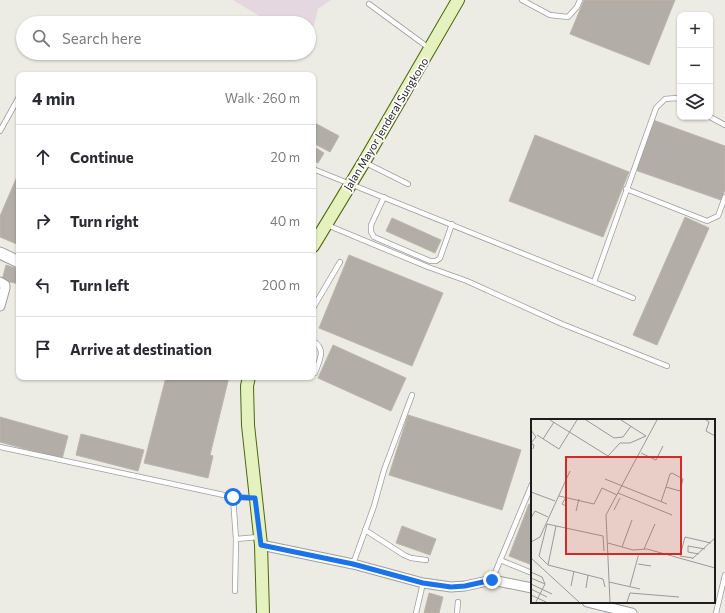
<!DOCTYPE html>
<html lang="en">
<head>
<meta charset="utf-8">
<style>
	:root { --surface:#fff; --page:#f7f7f7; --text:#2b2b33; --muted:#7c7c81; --line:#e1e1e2 }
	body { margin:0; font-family:Commissioner,sans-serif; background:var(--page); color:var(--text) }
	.controls { position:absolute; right:12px; top:12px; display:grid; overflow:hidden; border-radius:8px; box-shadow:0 1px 3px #0004 }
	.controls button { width:36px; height:36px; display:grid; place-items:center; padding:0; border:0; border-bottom:1px solid var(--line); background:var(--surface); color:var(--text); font:20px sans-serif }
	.stop { position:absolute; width:12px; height:12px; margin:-9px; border:3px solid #1a73e8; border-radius:50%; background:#fff }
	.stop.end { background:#1a73e8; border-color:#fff; box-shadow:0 1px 4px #0008 }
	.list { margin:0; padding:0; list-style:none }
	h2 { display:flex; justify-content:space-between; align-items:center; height:52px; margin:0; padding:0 16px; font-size:17px }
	h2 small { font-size:13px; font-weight:400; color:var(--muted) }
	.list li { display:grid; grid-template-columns:26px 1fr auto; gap:12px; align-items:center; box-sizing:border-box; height:64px; padding:0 16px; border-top:1px solid var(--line) }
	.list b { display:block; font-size:15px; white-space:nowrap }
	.list em { font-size:13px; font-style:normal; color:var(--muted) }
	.icon { flex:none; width:22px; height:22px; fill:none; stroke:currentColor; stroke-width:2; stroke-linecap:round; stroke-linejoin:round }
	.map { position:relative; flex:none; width:725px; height:613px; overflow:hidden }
	.search { position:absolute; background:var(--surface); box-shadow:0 1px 3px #0004; left:16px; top:16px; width:300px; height:44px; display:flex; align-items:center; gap:10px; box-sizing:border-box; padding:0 14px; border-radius:22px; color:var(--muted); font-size:15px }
	.panel { position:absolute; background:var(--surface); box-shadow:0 1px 3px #0004; left:16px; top:72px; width:300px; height:308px; border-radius:8px }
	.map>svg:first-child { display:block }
	.industrial { fill:#e5d7e0 }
	.building { fill:#b2aea7; stroke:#bdb5a8 }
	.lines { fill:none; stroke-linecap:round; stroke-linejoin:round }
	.service-casing { stroke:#9e9e9e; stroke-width:6 }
	.minor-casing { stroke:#9e9e9e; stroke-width:11 }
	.tertiary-casing { stroke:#9e9e9e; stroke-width:13 }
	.secondary-casing { stroke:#4e6612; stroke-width:14 }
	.service { stroke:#fff; stroke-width:4.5 }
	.minor { stroke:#fff; stroke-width:9 }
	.tertiary { stroke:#fff; stroke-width:11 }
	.secondary { stroke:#e5f1be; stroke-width:12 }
	.route { stroke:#1a73e8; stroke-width:5 }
	.labels { text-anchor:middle; stroke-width:3.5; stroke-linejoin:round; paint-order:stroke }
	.street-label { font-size:11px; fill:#1d1d1d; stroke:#fff }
	.inset-road { fill:none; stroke:#9a9994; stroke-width:1 }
	.view { fill:#d62828; fill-opacity:0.15; stroke:#d62828; stroke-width:2 }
	.inset-edge { fill:none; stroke:#1d1d1d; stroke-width:2 }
</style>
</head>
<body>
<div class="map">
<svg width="725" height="613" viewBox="0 0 725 613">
	<rect width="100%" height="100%" fill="#edece4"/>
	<polygon class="industrial" points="233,0 331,0 318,9 309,46 309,23 271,23"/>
	<g class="building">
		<polygon points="584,0 675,0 649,65 570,34"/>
		<polygon points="653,120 725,146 725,190 721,200 635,170"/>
		<polygon points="313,122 339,136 330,152 313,143"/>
		<polygon points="535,135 629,172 603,237 509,201"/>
		<polygon points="313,146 324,153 318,163 313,160"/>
		<polygon points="19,172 19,245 0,237 0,216"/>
		<polygon points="685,217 709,228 657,345 633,335"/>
		<polygon points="392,218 441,240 435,253 386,231"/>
		<polygon points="349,255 443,293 412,366 319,328"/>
		<polygon points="6,265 19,269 19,284 2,280"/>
		<polygon points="333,345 406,378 391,411 318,378"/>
		<polygon points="166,377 229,377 210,455 213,456 208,478 144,463"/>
		<polygon points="408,415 521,450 502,510 389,475"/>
		<polygon points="0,417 68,436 62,459 0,442"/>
		<polygon points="81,434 144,450 138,471 76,455"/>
		<polygon points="529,504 532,505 532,565 509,556"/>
		<polygon points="402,526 436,539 430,555 396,543"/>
		<polygon points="429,593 443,597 439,613 424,613"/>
	</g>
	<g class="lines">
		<defs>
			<g id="service">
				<polyline points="522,0 550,15 568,17 577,7 580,0"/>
				<polyline points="369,4 429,48"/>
				<polyline points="710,117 725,125"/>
				<polyline points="0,131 19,97"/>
				<polyline points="364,162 408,184"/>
				<polyline points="313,169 633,298"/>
				<polyline points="626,189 707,221 718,216 725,197"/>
				<polyline points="384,197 371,225 371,232 374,237 430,261 436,261 440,258 452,224"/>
				<polyline points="327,225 428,267 467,281 562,324 667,366"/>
				<polyline points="594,282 656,108 665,99 676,98 680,100"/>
				<polyline points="313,308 340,262"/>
				<path d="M313 341C327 349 319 361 315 373"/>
				<polyline points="0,447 233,497 236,539 235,591"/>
				<polyline points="233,497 255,498"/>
				<polyline points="365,530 404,555 411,558 426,560"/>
				<polyline points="236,539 260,537"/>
				<polyline points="500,560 532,573"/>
				<polyline points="353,564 374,506 384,470 412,395"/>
				<polyline points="492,580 532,484"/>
				<polyline points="416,613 423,583"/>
				<polyline points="457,613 458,602"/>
				<polyline points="716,613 725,575"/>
			</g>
			<g id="minor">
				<polyline points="0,282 5,285 5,288 0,306"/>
				<polyline points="261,545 353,564 423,583 451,587 465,586 492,580 532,588"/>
				<polyline points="587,602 632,613"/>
			</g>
			<polyline id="tertiary" points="0,253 19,262"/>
			<g id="secondary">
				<polyline points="313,246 364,162 458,0"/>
				<polyline points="249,377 247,386 248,425 261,545 263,613"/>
			</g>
		</defs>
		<use href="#service" class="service-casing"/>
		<use href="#minor" class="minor-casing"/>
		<use href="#tertiary" class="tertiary-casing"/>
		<use href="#secondary" class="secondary-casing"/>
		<use href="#service" class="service"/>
		<use href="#minor" class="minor"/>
		<use href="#tertiary" class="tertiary"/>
		<use href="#secondary" class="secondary"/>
	</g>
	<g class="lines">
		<polyline class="route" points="233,497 255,498 261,545 353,564 423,583 451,587 465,586 492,580"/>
	</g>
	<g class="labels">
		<g class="street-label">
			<text transform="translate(386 124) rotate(-59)" y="4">Jalan Mayor Jenderal Sungkono</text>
		</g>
	</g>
	<g transform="translate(531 419)">
		<rect width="184" height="184" fill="#edece4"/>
		<path class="inset-road" d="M19 1 77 37 89 24H99L115 17M55 1 83 19 92 18 100 7M90 1 115 17M175 1 178 3 175 12 184 17M0 11 5 18 0 24 3 26 2 30M6 16 28 30 46 1M12 20 23 3M110 34 125 41 132 27M74 60 136 85M0 73 24 82M87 74 141 96M28 77 63 85 71 69 86 76M130 83 135 68 139 55 141 54 152 60 149 72 135 68M35 87 31 85 35 78M83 91 89 79M45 92 48 80M0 99 4 92 17 98M0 123 9 118 39 52M77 124 102 131 116 130 184 149M91 128 101 101M113 130 124 105M73 132 72 117 16 105 8 137 17 146 72 160 74 168M168 135 157 133V127L174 130M0 139 48 183M162 139 149 137 154 118 180 124M161 140 184 119M107 145 120 147M17 146 25 107M0 153 11 158 14 165M0 159 14 165 5 183M78 163 109 170M0 165 21 175M40 167 43 152M99 167 108 134M55 169 57 156M0 170 16 178M0 176 15 183M79 183 75 96 126 1M96 183 99 174 148 178"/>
		<path class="view" d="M35 38H150V135H35Z"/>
		<rect width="184" height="184" class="inset-edge"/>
	</g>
</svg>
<div class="controls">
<button>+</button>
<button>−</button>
<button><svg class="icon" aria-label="layers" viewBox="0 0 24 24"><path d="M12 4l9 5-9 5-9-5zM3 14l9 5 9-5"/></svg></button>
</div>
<div class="stop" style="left:233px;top:497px"></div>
<div class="stop end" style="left:492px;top:580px"></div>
<div class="search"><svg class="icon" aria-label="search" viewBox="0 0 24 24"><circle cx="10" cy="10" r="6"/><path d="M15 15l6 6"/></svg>Search here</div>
<section class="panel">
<h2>4 min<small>Walk · 260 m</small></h2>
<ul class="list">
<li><svg class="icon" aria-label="ahead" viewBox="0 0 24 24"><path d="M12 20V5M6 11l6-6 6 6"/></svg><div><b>Continue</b></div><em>20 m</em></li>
<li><svg class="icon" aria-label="right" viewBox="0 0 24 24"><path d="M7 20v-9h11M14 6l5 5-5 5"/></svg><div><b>Turn right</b></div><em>40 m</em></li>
<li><svg class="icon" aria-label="left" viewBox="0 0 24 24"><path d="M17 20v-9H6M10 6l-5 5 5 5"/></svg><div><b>Turn left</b></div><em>200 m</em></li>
<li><svg class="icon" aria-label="arrive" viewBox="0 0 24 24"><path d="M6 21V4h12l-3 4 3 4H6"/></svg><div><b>Arrive at destination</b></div></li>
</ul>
</section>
</div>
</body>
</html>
